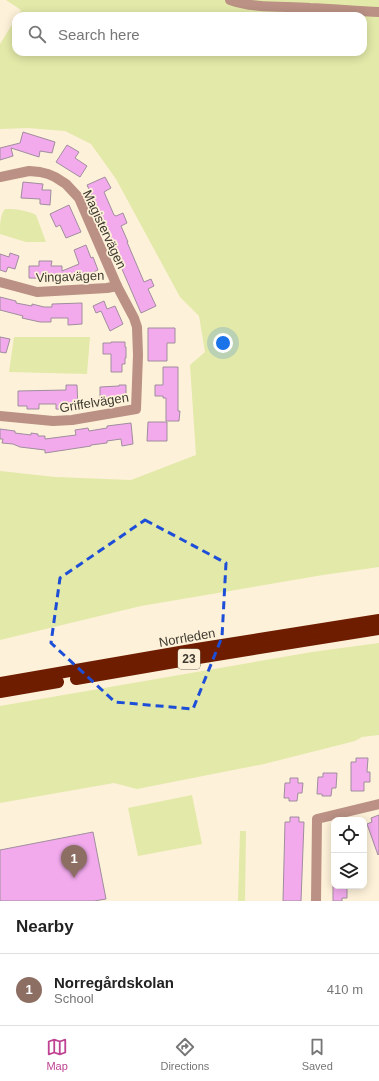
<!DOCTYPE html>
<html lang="en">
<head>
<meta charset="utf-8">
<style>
	:root { --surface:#fff; --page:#f6f6f6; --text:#222; --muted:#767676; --line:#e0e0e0; --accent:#bf4392 }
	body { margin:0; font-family:Helvetica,sans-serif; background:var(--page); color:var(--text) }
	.controls { position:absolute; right:12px; bottom:12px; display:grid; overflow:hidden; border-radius:8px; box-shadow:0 2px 10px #0003 }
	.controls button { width:36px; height:36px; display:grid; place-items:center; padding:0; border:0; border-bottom:1px solid var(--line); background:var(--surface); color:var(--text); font:20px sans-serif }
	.you { position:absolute; left:223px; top:343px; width:14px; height:14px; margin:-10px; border:3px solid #fff; border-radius:50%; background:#1a73e8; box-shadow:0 0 0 6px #1a73e833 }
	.badge { display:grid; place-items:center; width:26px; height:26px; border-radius:50%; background:var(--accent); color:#fff; font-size:13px; font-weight:700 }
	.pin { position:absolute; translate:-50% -33px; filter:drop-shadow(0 1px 2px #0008) }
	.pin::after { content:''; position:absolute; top:21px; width:14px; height:12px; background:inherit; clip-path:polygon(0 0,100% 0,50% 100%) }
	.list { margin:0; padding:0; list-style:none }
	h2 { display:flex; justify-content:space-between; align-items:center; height:52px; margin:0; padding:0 16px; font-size:17px }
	h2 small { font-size:13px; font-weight:400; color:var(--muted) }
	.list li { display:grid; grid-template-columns:26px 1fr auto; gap:12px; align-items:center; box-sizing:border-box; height:72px; padding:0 16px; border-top:1px solid var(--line) }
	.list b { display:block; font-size:15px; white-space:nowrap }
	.list p { margin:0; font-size:13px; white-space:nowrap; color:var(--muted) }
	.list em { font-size:13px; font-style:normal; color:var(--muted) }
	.icon { flex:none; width:22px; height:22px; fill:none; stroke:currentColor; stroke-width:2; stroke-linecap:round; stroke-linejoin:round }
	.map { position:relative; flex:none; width:379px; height:901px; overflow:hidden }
	.search { position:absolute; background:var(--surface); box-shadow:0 2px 10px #0003; left:12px; right:12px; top:12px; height:44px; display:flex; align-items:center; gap:10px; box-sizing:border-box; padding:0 14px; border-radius:12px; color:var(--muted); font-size:15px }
	.sheet { height:124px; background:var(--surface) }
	nav { display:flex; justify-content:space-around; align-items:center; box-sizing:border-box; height:56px; border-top:1px solid var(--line); background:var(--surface); font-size:11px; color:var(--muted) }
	nav a { display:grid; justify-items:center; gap:2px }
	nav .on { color:var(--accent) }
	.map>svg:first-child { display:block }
	.green { fill:#e3e9a8 }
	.building { fill:#f2aaec; stroke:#a08d9e }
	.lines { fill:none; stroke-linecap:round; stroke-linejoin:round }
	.minor { stroke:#ba9184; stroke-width:10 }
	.highway { stroke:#6e1d00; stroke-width:12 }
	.marked { fill:none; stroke:#1d4ed8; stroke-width:3; stroke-dasharray:8 5; stroke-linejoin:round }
	.labels { text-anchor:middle; stroke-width:3.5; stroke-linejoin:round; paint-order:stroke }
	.shield { fill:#fdf1d9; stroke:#777163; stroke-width:1 }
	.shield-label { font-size:12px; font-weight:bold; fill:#3e3a30 }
	.street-label { font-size:13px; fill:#3e3a30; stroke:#fdf1d9 }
</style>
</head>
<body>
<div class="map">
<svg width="379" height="901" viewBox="0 0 379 901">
	<rect width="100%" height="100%" fill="#fdf1d9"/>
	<g class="green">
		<polygon points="6,0 379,0 379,567 323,575 141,606 0,640 0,471 55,477 131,480 196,455 190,365 205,352 199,316 180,297 116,179 91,144 65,131 28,128 0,129 0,44 16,18 16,52 363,52 363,16 18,16 21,10"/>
		<path d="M5 209C16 209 26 210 36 215L46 242H26L0 234C0 225 0 215 5 209Z"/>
		<polygon points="14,337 90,337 87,374 9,372"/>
		<polygon points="379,643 379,735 362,737 355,741 264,764 137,789 114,783 0,803 0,706 312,652"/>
		<polygon points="192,795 202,844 138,856 128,808"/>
		<polygon points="240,831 246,831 245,901 238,901"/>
	</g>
	<g class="building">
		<polygon points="23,132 55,142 52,153 40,151 39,157 11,148 13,156 0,160 0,148 20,143"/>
		<polygon points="67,145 79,152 75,158 87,166 80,177 56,162"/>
		<polygon points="105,177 111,188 104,192 114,215 116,216 123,213 127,223 121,226 128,242 127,242 144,282 151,279 154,286 148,289 156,306 141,313 115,253 116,253 109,236 107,236 103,227 105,226 103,220 87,185"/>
		<polygon points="23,182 43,184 42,190 51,190 50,205 40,204 40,199 21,198"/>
		<polygon points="69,205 81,232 66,238 60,225 56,227 50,214"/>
		<polygon points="86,245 91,258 93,257 98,270 74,281 73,279 29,278 29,266 39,266 39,261 52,261 51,266 62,266 62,271 79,264 74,250"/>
		<polygon points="10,253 19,256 15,269 8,267 6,272 0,270 0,254 9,257"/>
		<polygon points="0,297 16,301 16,303 32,306 32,304 44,307 52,307 52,304 82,303 82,324 68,325 68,318 51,318 51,322 40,322 22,318 23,316 0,310"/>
		<polygon points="104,301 107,309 115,306 123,324 110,331 101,311 96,313 93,306"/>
		<polygon points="148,328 175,328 175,343 167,343 167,361 148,361"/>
		<polygon points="0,337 10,339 6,353 0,352"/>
		<polygon points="111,342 125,342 125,347 126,347 126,358 125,358 125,364 122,364 122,372 111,372 111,354 103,354 103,343 111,343"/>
		<polygon points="163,367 178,367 178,411 180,411 179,421 166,421 166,398 163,398 163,396 155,396 155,385 163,385"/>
		<polygon points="66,385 77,385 78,409 72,409 72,410 56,409 56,404 39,404 39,409 27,409 27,406 18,406 18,391 66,390"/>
		<polygon points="119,385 126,385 126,397 121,397 121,401 115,401 115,403 104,403 104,401 100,401 100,387 119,386"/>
		<polygon points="148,422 167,422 167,441 147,441"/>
		<polygon points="131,423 133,444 122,446 121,439 107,441 107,443 91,445 91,446 45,453 45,450 20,447 13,444 2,443 3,439 0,439 0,429 15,431 15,433 31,435 31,433 38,434 38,436 45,436 45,439 76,435 75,430 88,428 89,431 107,428 107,426"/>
		<polygon points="356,758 368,758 367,772 370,772 370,782 364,782 364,791 351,791 351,762 356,762"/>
		<polygon points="323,773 337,773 336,788 332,788 331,796 322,796 322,794 317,794 318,777 323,777"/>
		<polygon points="290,778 298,778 298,783 303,783 302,793 298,793 297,801 289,801 289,798 284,798 285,783 290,783"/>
		<polygon points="379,815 379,854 378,855 367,824 372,822 371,818"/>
		<polygon points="290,817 299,817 299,822 304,822 301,901 283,901 285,822 290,822"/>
		<polygon points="93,832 106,899 94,901 0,901 0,850"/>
		<polygon points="333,886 347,886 347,898 342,898 342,901 333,901"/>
	</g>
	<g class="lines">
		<g class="minor">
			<path d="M230 0C256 9 284 6 310 8 333 9 356 11 379 12"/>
			<polyline points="0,177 29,171 40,172 48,174 55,177 66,184 79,198 117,286 134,318 137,327 138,355 136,409 72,420 53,421 0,416"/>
			<polyline points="0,282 37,292 107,288 117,286"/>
			<polyline points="316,901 317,819 379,804"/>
		</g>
		<g class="highway">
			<polyline points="76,679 198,658 379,629"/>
			<polyline points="0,683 197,649 379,620"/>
			<polyline points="0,692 58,682"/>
		</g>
	</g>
	<path class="marked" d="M145 520 226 563 222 637 193 709 115 702 51 643 60 578Z"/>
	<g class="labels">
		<rect class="shield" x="178" y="649" width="22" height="20" rx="3"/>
		<g class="shield-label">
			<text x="189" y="663">23</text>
		</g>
		<g class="street-label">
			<text transform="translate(105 229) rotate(65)" y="5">Magistervägen</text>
			<text transform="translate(70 276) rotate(-2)" y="5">Vingavägen</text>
			<text transform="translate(94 402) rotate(-9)" y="5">Griffelvägen</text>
			<text transform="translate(187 637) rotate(-10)" y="5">Norrleden</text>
		</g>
	</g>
</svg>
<div class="controls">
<button><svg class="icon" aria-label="locate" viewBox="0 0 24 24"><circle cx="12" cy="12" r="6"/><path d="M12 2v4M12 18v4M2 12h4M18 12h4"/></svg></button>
<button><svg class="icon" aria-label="layers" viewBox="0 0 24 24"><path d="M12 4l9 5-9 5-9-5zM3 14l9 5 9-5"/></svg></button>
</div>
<div class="you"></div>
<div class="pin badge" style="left:74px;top:878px;background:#8d6e63">1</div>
<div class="search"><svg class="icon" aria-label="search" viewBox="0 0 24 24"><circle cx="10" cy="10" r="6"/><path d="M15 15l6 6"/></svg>Search here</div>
</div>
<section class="sheet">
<h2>Nearby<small></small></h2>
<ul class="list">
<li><span class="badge" style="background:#8d6e63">1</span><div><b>Norregårdskolan</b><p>School</p></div><em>410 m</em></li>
</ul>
</section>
<nav>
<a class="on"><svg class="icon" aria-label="map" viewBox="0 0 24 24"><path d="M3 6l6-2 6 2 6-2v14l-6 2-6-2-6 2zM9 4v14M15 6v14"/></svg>Map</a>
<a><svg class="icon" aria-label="directions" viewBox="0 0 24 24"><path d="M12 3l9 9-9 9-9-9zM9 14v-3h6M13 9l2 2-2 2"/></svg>Directions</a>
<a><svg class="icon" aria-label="saved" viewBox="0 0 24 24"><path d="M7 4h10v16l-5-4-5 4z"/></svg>Saved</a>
</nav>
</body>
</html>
